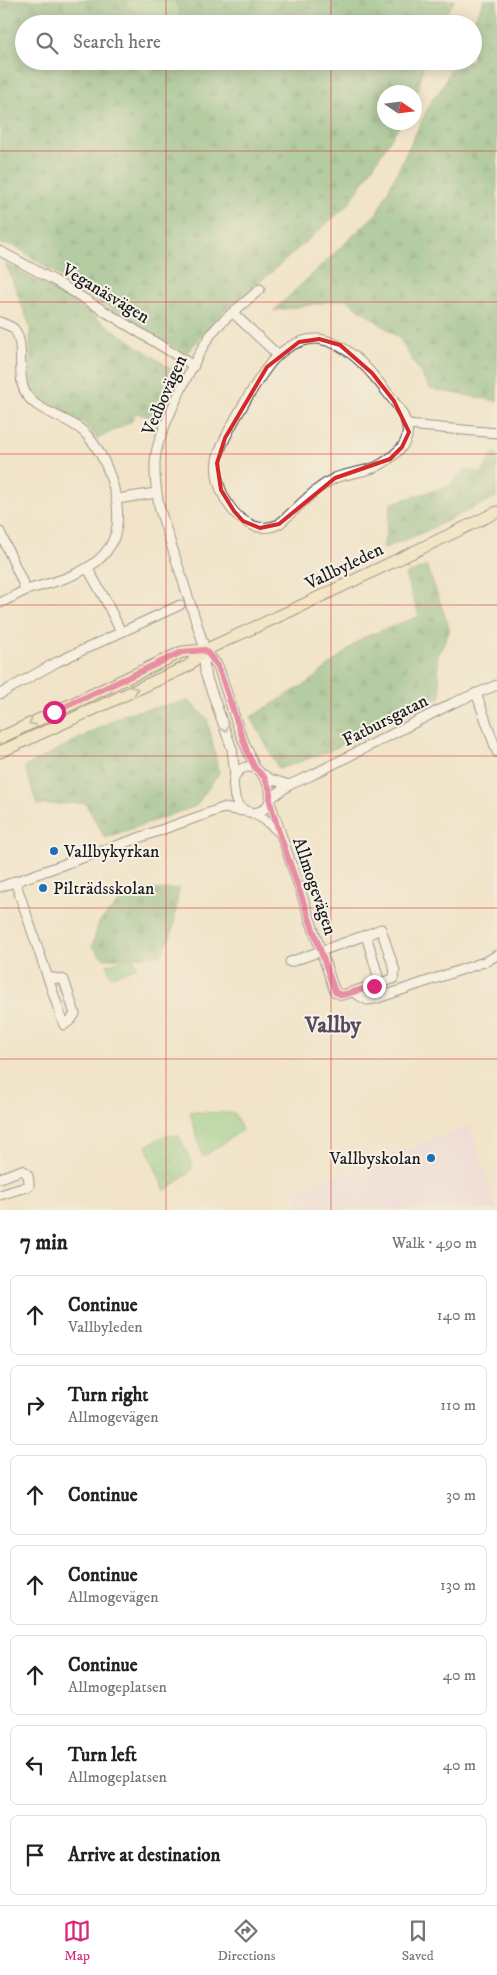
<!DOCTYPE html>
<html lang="en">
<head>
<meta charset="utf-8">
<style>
	:root { --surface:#fff; --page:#f6f6f6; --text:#222; --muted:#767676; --line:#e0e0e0; --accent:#db2777 }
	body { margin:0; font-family:"IM FELL DW Pica",serif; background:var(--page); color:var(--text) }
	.compass { position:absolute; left:377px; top:85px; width:45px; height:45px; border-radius:50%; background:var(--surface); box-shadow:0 2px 12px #0003; rotate:103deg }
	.stop { position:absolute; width:15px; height:15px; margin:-11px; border:4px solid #db2777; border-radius:50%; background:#fff }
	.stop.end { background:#db2777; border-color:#fff; box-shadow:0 1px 5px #0008 }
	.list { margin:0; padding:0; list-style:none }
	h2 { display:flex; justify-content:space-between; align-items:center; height:65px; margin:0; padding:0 20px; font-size:21px }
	h2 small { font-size:16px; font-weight:400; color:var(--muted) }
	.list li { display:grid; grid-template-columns:32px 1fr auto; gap:15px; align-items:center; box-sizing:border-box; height:80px; margin:0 10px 10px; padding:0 10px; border:1px solid var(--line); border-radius:8px }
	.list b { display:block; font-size:19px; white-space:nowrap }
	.list p { margin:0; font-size:16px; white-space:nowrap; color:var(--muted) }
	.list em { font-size:16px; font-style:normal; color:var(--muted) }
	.icon { flex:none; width:28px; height:28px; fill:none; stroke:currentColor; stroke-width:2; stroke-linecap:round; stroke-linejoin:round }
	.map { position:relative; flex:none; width:497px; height:1210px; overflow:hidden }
	.search { position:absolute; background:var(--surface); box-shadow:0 2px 12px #0003; left:15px; right:15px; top:15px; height:55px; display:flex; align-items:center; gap:12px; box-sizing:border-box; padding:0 18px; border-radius:28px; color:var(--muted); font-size:19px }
	.sheet { height:695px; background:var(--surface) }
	nav { display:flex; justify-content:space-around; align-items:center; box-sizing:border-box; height:70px; border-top:1px solid var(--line); background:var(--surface); font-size:14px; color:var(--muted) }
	nav a { display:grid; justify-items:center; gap:2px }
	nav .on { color:var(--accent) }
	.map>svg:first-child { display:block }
	.built { fill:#edd1e9 }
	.green { fill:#86cb86; stroke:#517451 }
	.forest { fill:url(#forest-firs); stroke:#446648 }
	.wetland { fill:url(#wetland-marsh); stroke:#517451 }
	.park { fill:url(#park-dots); stroke:#517451 }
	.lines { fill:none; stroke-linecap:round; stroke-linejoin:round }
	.minor-casing { stroke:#3c3a36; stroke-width:11 }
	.secondary-casing { stroke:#3c3a36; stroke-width:13 }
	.minor { stroke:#fff; stroke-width:9 }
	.secondary { stroke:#f7e9c3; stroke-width:11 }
	.oneway { stroke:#948d78 }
	.oneway2 { stroke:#999 }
	.route { stroke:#db2777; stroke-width:6 }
	.marked { fill:none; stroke:#d62828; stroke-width:4; stroke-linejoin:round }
	.grid { fill:none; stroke:#d62828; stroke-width:1; stroke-opacity:0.55 }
	.poi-dot { fill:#1f6fb2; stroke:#f7f3e8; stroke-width:2 }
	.labels { text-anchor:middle; stroke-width:4; stroke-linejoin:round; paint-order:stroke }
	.street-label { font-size:18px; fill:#1c1c1c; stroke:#f7f3e8 }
	.poi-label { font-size:18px; fill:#1c1c1c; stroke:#f7f3e8; text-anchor:start }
	.district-label { font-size:22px; font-weight:bold; fill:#56485d; stroke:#f7f3e8 }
</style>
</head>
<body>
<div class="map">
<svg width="497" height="1210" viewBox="0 0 497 1210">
	<defs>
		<pattern id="forest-firs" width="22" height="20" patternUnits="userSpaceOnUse" patternTransform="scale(1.25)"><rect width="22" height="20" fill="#6caf73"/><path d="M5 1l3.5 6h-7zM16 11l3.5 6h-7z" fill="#588e5e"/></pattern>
		<pattern id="wetland-marsh" width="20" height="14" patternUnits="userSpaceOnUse" patternTransform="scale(1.25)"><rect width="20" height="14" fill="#86cb86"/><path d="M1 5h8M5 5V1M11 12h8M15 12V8" fill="none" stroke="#73ae73"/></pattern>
		<pattern id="park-dots" width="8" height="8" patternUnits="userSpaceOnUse" patternTransform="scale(1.25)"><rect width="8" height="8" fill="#86cb86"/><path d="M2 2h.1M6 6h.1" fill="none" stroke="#73ae73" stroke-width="1.8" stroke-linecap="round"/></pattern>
	</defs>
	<rect width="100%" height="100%" fill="#f7f3e8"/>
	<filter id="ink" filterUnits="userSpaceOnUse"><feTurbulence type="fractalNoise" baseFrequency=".02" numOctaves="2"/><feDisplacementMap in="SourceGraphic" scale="10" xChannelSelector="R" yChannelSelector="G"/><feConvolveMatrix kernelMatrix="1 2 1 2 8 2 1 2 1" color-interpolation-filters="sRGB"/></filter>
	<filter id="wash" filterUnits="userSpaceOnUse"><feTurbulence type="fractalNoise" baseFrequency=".0096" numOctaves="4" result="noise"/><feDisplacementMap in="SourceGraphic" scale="20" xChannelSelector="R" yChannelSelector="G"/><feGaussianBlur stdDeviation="1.12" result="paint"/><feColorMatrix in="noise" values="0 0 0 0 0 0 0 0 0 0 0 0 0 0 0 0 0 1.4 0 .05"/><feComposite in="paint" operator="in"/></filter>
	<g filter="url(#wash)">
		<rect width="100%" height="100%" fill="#f1e4c9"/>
		<polygon class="built" points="470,1126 497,1210 300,1210 295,1190"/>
		<g class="green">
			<polygon points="133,956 137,967 111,977 107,965"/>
			<polygon points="190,1112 234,1113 242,1130 203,1157"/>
		</g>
		<g class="forest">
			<polygon points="0,0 455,0 447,13 437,24 24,24 24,61 424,61 419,88 415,96 414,92 384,92 384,122 401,123 349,204 268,275 224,311 186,354 82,292 15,246 0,244"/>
			<polygon points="484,0 497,0 497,401 430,389 399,338 346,299 273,311 377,213 434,96 439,93 455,61 473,61 472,24"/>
			<polygon points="6,264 65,297 177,373 157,419 136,413 131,422 97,439 85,424 39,397 30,389 30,326"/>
			<polygon points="497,452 496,497 422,533 383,549 391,503 450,486 465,469 481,473 493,454"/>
			<polygon points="427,566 450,630 437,657 441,697 325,753 279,769 251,717 310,681 362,638 419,616 405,575"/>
			<polygon points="188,701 207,718 219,773 196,806 105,838 85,803 37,805 25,767 127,713"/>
			<polygon points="179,888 173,931 161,955 104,959 92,947 99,922 129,892"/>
		</g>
		<g class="wetland">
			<path d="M125 0H174C180 8 182 15 176 24H159L160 20C147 10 132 20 125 0Z"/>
			<polygon points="137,61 155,61 154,72 149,76 138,72 135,68"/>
		</g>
		<polygon class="park" points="166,1135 179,1136 193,1166 190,1172 165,1191 146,1146"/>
	</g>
	<g filter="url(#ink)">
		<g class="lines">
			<defs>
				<g id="minor">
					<polyline points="0,251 57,282 194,366"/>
					<polyline points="233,313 278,355"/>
					<path d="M0 322C4 324 11 326 14 329 26 343 16 376 25 392 35 412 69 417 84 432 99 447 109 470 114 489 132 560 82 575 26 590L0 532"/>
					<path d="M319 339C346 343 366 366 382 386 397 405 421 430 398 451 391 458 384 463 376 467 363 472 348 473 335 478 313 489 297 509 279 524 243 541 212 492 217 460 220 441 263 368 278 355 289 345 305 338 319 339Z"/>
					<polyline points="408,425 497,433"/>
					<polyline points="117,499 156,493"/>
					<polyline points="88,569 105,599 121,632"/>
					<polyline points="0,603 26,590"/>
					<polyline points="205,650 218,666 239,730 255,768"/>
					<polyline points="476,693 497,752"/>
					<polyline points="0,694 57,662 180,605"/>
					<path d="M246 767C255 766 260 771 265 779 287 815 235 827 234 790 233 785 233 780 235 775L241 769Z"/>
					<path d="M235 775 232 749 205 673 203 643 160 510C156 491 153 472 156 453 161 428 200 345 217 327 230 313 246 302 260 289"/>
					<polyline points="264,775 270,779 289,785"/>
					<polyline points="271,798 289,785 312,775 453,703 497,685"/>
					<polyline points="270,802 335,992 342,995 393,979 395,971 381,929 366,935"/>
					<polyline points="253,813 265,820 279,832"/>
					<polyline points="15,881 64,1025 71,1020 75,1014 64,980 48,977"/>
					<polyline points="0,887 223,808 243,811"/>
					<polyline points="290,962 366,935 378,976 377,982 374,986"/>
					<polyline points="353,992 367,1000 375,999 487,961 497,955"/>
					<path d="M0 1178 22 1170C29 1174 29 1178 29 1186L0 1195"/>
				</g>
				<g id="secondary">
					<polyline points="0,738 182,652 205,650"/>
					<polyline points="0,752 188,666 205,650 288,612 497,512"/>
				</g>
			</defs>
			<use href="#minor" class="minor-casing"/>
			<use href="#secondary" class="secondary-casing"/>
			<use href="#minor" class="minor"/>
			<use href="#secondary" class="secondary"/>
		</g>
		<defs><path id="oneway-chevron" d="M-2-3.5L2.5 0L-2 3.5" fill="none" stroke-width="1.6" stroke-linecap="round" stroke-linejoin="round" transform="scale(1.25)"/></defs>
		<g class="oneway">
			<use href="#oneway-chevron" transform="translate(135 690) rotate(-25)"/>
			<use href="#oneway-chevron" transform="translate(32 722) rotate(154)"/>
		</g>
		<use class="oneway2" href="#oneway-chevron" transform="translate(225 729) rotate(69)"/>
	</g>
	<g class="lines" filter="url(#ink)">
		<polyline class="route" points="54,712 182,652 205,650 218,666 248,754 255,768 264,777 270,790 270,802 279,832 335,992 342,995 374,986"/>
	</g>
	<path d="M0 0H497V1210H0ZM319 339 340 345 372 373 394 401 409 432 402 447 390 459 335 478 279 524 260 528 243 521 234 511 221 490 217 463 225 438 267 367 299 342Z" fill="#f1e4c9" fill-opacity=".55" fill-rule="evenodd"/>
	<path class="marked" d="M319 339 340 345 372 373 394 401 409 432 402 447 390 459 335 478 279 524 260 528 243 521 234 511 221 490 217 463 225 438 267 367 299 342Z"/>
	<path class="grid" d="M166 0V24M331 0V24M166 61V1210M331 61V1210M0 151H497M0 302H497M0 454H497M0 605H497M0 756H497M0 908H497M0 1059H497"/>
	<g class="poi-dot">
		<circle cx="54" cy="851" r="5"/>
		<circle cx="43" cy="888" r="5"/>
		<circle cx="431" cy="1158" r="5"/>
	</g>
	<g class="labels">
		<g class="street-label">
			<text transform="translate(106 293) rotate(31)" y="6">Veganäsvägen</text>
			<text transform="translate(164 395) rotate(-66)" y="6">Vedbovägen</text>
			<text transform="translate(344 566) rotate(-26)" y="6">Vallbyleden</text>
			<text transform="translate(385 720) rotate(-27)" y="6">Fatbursgatan</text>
			<text transform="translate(315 886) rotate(71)" y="6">Allmogevägen</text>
		</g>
		<g class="poi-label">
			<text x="64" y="857">Vallbykyrkan</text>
			<text x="53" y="894">Pilträdsskolan</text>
			<text x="421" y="1164" text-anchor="end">Vallbyskolan</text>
		</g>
		<g class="district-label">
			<text x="333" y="1032">Vallby</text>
		</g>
	</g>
</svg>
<svg class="compass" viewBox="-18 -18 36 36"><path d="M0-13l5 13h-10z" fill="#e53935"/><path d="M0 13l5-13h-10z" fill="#767676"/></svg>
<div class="stop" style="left:54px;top:712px"></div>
<div class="stop end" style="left:374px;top:986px"></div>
<div class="search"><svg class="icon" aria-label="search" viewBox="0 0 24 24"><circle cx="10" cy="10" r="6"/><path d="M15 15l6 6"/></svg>Search here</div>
</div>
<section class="sheet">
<h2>7 min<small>Walk · 490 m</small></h2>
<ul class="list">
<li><svg class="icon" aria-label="ahead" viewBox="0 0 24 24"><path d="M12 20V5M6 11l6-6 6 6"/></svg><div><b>Continue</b><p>Vallbyleden</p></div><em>140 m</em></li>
<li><svg class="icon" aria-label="right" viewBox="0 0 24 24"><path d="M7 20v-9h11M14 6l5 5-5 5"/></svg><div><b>Turn right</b><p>Allmogevägen</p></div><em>110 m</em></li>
<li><svg class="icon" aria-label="ahead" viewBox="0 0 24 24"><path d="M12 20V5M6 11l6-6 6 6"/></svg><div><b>Continue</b></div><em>30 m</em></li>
<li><svg class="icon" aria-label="ahead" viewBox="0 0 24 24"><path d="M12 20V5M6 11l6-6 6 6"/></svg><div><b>Continue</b><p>Allmogevägen</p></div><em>130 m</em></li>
<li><svg class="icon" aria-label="ahead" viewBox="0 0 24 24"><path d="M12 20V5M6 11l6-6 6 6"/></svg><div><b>Continue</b><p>Allmogeplatsen</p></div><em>40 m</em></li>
<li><svg class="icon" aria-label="left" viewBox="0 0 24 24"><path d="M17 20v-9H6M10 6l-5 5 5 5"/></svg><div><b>Turn left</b><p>Allmogeplatsen</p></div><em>40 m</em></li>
<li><svg class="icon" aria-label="arrive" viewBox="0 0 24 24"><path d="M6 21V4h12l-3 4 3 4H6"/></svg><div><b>Arrive at destination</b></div></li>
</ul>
</section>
<nav>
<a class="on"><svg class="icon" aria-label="map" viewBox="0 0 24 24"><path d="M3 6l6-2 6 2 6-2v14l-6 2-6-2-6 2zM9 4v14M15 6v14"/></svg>Map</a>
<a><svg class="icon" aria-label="directions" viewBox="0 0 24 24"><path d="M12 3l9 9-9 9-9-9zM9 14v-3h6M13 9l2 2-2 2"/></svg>Directions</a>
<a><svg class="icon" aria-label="saved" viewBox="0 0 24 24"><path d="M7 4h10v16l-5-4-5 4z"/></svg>Saved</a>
</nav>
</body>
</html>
